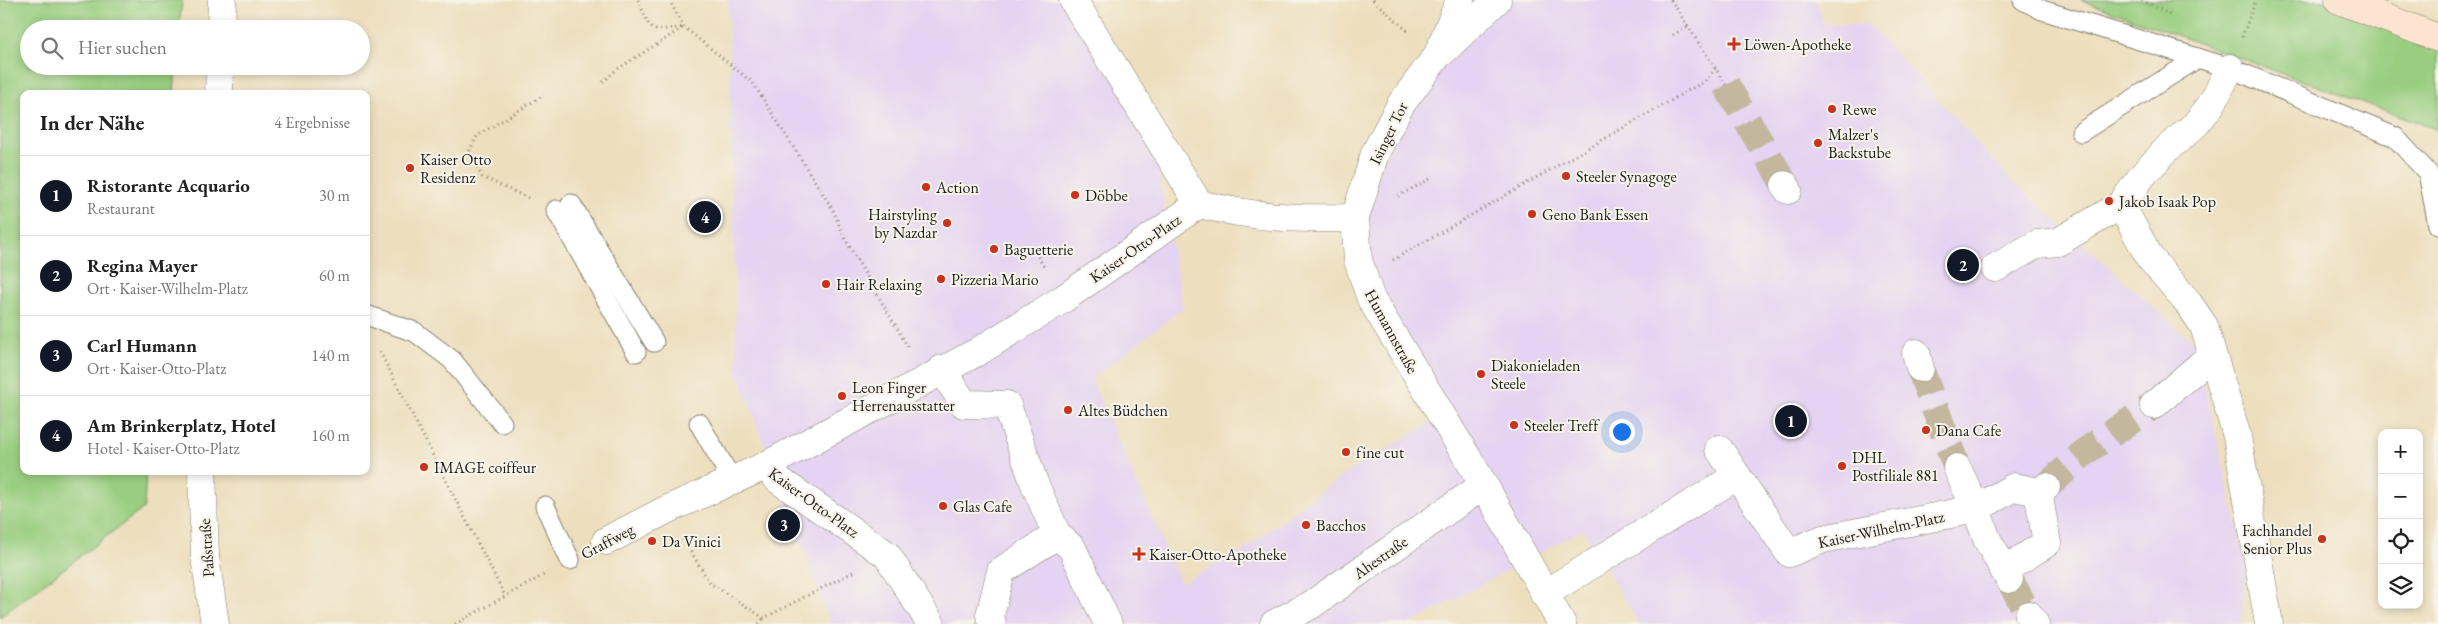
<!DOCTYPE html>
<html lang="de">
<head>
<meta charset="utf-8">
<style>
	:root { --surface:#fff; --page:#f2f2f2; --text:#222; --muted:#767676; --line:#e0e0e0; --accent:#111827 }
	body { margin:0; font-family:"EB Garamond",serif; background:var(--page); color:var(--text) }
	.controls { position:absolute; right:15px; bottom:15px; display:grid; overflow:hidden; border-radius:10px; box-shadow:0 2px 8px #0003 }
	.controls button { width:45px; height:45px; display:grid; place-items:center; padding:0; border:0; border-bottom:1px solid var(--line); background:var(--surface); color:var(--text); font:25px sans-serif }
	.you { position:absolute; left:1621px; top:431px; width:18px; height:18px; margin:-12px; border:4px solid #fff; border-radius:50%; background:#1a73e8; box-shadow:0 0 0 8px #1a73e833 }
	.badge { display:grid; place-items:center; width:32px; height:32px; border-radius:50%; background:var(--accent); color:#fff; font-size:16px; font-weight:700 }
	.pin { position:absolute; translate:-50% -50%; border:2px solid #fff; box-shadow:0 1px 5px #0006 }
	.list { margin:0; padding:0; list-style:none }
	h2 { display:flex; justify-content:space-between; align-items:center; height:65px; margin:0; padding:0 20px; font-size:21px }
	h2 small { font-size:16px; font-weight:400; color:var(--muted) }
	.list li { display:grid; grid-template-columns:32px 1fr auto; gap:15px; align-items:center; box-sizing:border-box; height:80px; padding:0 20px; border-top:1px solid var(--line) }
	.list b { display:block; font-size:19px; white-space:nowrap }
	.list p { margin:0; font-size:16px; white-space:nowrap; color:var(--muted) }
	.list em { font-size:16px; font-style:normal; color:var(--muted) }
	.icon { flex:none; width:28px; height:28px; fill:none; stroke:currentColor; stroke-width:2; stroke-linecap:round; stroke-linejoin:round }
	.map { position:relative; flex:none; width:2438px; height:624px; overflow:hidden }
	.search { position:absolute; background:var(--surface); box-shadow:0 2px 8px #0003; left:20px; top:20px; width:350px; height:55px; display:flex; align-items:center; gap:12px; box-sizing:border-box; padding:0 18px; border-radius:28px; color:var(--muted); font-size:19px }
	.panel { position:absolute; background:var(--surface); box-shadow:0 2px 8px #0003; left:20px; top:90px; width:350px; height:385px; border-radius:10px }
	.map>svg:first-child { display:block }
	.built { fill:#e4d3f2 }
	.green { fill:#99ce80; stroke:#5a754e }
	.lines { fill:none; stroke-linecap:round; stroke-linejoin:round }
	.pedestrian-tunnel { stroke:#c3b89e; stroke-width:28; stroke-dasharray:28 14; stroke-linecap:butt }
	.service-casing { stroke:#847e6d; stroke-width:21 }
	.pedestrian-casing { stroke:#847e6d; stroke-width:29 }
	.minor-casing { stroke:#847e6d; stroke-width:29 }
	.secondary-casing { stroke:#847e6d; stroke-width:29 }
	.path { stroke:#847e6d; stroke-width:3; stroke-dasharray:1 4; stroke-linecap:butt }
	.service { stroke:#fff; stroke-width:19 }
	.pedestrian { stroke:#fff; stroke-width:28 }
	.minor { stroke:#fff; stroke-width:28 }
	.secondary { stroke:#fce5d0; stroke-width:28 }
	.poi-dot { fill:#c8321e; stroke:#f7f3e8; stroke-width:2 }
	.labels { text-anchor:middle; stroke-width:4; stroke-linejoin:round; paint-order:stroke }
	.poi-label { font-size:16px; fill:#1c1c1c; stroke:#f7f3e8; text-anchor:start }
	.street-label { font-size:16px; fill:#1c1c1c; stroke:#f7f3e8 }
</style>
</head>
<body>
<div class="map">
<svg width="2438" height="624" viewBox="0 0 2438 624">
	<rect width="100%" height="100%" fill="#f7f3e8"/>
	<filter id="ink" filterUnits="userSpaceOnUse"><feTurbulence type="fractalNoise" baseFrequency=".02" numOctaves="2"/><feDisplacementMap in="SourceGraphic" scale="10" xChannelSelector="R" yChannelSelector="G"/><feConvolveMatrix kernelMatrix="1 2 1 2 8 2 1 2 1" color-interpolation-filters="sRGB"/></filter>
	<filter id="wash" filterUnits="userSpaceOnUse"><feTurbulence type="fractalNoise" baseFrequency=".0096" numOctaves="4" result="noise"/><feDisplacementMap in="SourceGraphic" scale="20" xChannelSelector="R" yChannelSelector="G"/><feGaussianBlur stdDeviation="1.12" result="paint"/><feColorMatrix in="noise" values="0 0 0 0 0 0 0 0 0 0 0 0 0 0 0 0 0 1.4 0 .05"/><feComposite in="paint" operator="in"/></filter>
	<g filter="url(#wash)">
		<rect width="100%" height="100%" fill="#eddfbe"/>
		<polygon class="built" points="728,0 1064,0 1153,143 1183,308 1091,379 1181,583 1241,552 1341,477 1448,412 1381,297 1364,256 1362,216 1407,106 1506,0 1816,0 1824,24 1870,25 2013,182 2195,344 2246,564 2241,624 1639,624 1583,529 1410,624 831,624 737,371"/>
		<g class="green">
			<polygon points="0,0 182,0 179,29 29,29 29,66 176,66 174,94 24,94 24,471 146,471 144,508 0,617"/>
			<polygon points="2080,0 2334,0 2438,39 2438,130"/>
		</g>
	</g>
	<g filter="url(#ink)">
		<g class="lines">
			<g class="pedestrian-tunnel">
				<polyline points="1726,85 1785,185"/>
				<polyline points="1920,368 1957,468"/>
				<polyline points="2046,487 2087,450 2154,405"/>
				<polyline points="2009,579 2029,615"/>
			</g>
			<defs>
				<g id="service">
					<polyline points="2023,0 2042,10 2230,68 2395,137 2428,173 2438,225"/>
					<polyline points="2081,132 2198,58"/>
					<polyline points="571,204 654,342"/>
					<polyline points="556,210 636,352"/>
					<polyline points="366,315 415,332 452,360 502,423"/>
					<polyline points="699,423 732,480"/>
					<polyline points="545,506 570,560"/>
				</g>
				<g id="pedestrian">
					<polyline points="2230,68 2211,105 2195,125 2168,148 2142,176 2121,205 2150,258 2187,301 2204,326 2237,436 2269,624"/>
					<polyline points="1785,185 1788,190"/>
					<polyline points="1995,268 2037,244 2058,242 2121,205"/>
					<polyline points="1916,353 1920,368"/>
					<polyline points="942,369 964,404 1007,405 1035,485 1057,535 1001,571 990,615 992,624"/>
					<polyline points="2154,405 2212,355"/>
					<polyline points="1719,449 1737,476"/>
					<polyline points="765,466 780,481 887,555 931,624"/>
					<polyline points="1957,468 1976,509 1987,539 2009,579"/>
					<polyline points="1057,535 1072,548 1108,624"/>
					<polyline points="606,541 666,510 765,466 979,351 1063,299 1199,204"/>
					<polyline points="2004,570 2047,543 2038,492"/>
					<polyline points="1544,594 1737,476 1789,553 1823,539 1976,509 2014,487 2038,492 2046,487"/>
					<polyline points="2029,615 2035,624"/>
					<polyline points="1274,624 1311,605 1484,485"/>
				</g>
				<g id="minor">
					<path d="M1073 0 1199 204C1256 218 1297 219 1355 218"/>
					<polyline points="1460,0 1437,56 1401,104 1375,153 1355,218 1358,260 1371,299 1484,485 1562,624"/>
					<polyline points="221,29 222,0"/>
					<polyline points="1442,52 1497,0"/>
					<polyline points="219,94 220,66"/>
					<polyline points="202,471 205,557 215,624"/>
				</g>
				<polyline id="secondary" points="2339,0 2438,38"/>
			</defs>
			<use href="#service" class="service-casing"/>
			<use href="#pedestrian" class="pedestrian-casing"/>
			<use href="#minor" class="minor-casing"/>
			<use href="#secondary" class="secondary-casing"/>
			<g class="path">
				<polyline points="638,0 649,25 656,30 683,27"/>
				<polyline points="669,0 684,27 753,83 833,210 845,239 909,349"/>
				<polyline points="1373,0 1410,33"/>
				<polyline points="1671,0 1726,85"/>
				<polyline points="2142,0 2172,16"/>
				<polyline points="1673,35 1689,26"/>
				<polyline points="2242,37 2256,0"/>
				<polyline points="603,82 616,70 684,27"/>
				<polyline points="1398,196 1432,178"/>
				<polyline points="528,198 482,177 469,152 477,136 544,95"/>
				<polyline points="1033,248 1045,269"/>
				<polyline points="1393,260 1705,81 1716,68"/>
				<polyline points="380,352 505,596"/>
				<polyline points="683,539 710,583 764,618 853,572"/>
				<polyline points="455,624 544,575"/>
				<polyline points="759,624 764,618"/>
			</g>
			<use href="#service" class="service"/>
			<use href="#pedestrian" class="pedestrian"/>
			<use href="#minor" class="minor"/>
			<use href="#secondary" class="secondary"/>
		</g>
	</g>
	<g class="poi-dot">
		<path d="M1731.5 36.5h5v5h5v5h-5v5h-5v-5h-5v-5h5z"/>
		<circle cx="1832" cy="109" r="5"/>
		<circle cx="1818" cy="143" r="5"/>
		<circle cx="410" cy="168" r="5"/>
		<circle cx="1566" cy="176" r="5"/>
		<circle cx="926" cy="187" r="5"/>
		<circle cx="1075" cy="195" r="5"/>
		<circle cx="2109" cy="201" r="5"/>
		<circle cx="1532" cy="214" r="5"/>
		<circle cx="947" cy="223" r="5"/>
		<circle cx="994" cy="249" r="5"/>
		<circle cx="941" cy="279" r="5"/>
		<circle cx="826" cy="284" r="5"/>
		<circle cx="1481" cy="374" r="5"/>
		<circle cx="842" cy="396" r="5"/>
		<circle cx="1068" cy="410" r="5"/>
		<circle cx="1514" cy="425" r="5"/>
		<circle cx="1926" cy="430" r="5"/>
		<circle cx="1346" cy="452" r="5"/>
		<circle cx="1842" cy="466" r="5"/>
		<circle cx="424" cy="467" r="5"/>
		<circle cx="943" cy="506" r="5"/>
		<circle cx="1306" cy="525" r="5"/>
		<circle cx="2322" cy="539" r="5"/>
		<circle cx="652" cy="541" r="5"/>
		<path d="M1136.5 546.5h5v5h5v5h-5v5h-5v-5h-5v-5h5z"/>
	</g>
	<g class="labels">
		<g class="poi-label">
			<text x="1744" y="50">Löwen-Apotheke</text>
			<text x="1842" y="115">Rewe</text>
			<text x="1828" y="140">Malzer's<tspan x="1828" dy="18">Backstube</tspan></text>
			<text x="420" y="165">Kaiser Otto<tspan x="420" dy="18">Residenz</tspan></text>
			<text x="1576" y="182">Steeler Synagoge</text>
			<text x="936" y="193">Action</text>
			<text x="1085" y="201">Döbbe</text>
			<text x="2119" y="207">Jakob Isaak Pop</text>
			<text x="937" y="220" text-anchor="end">Hairstyling<tspan x="937" dy="18">by Nazdar</tspan></text>
			<text x="1542" y="220">Geno Bank Essen</text>
			<text x="1004" y="255">Baguetterie</text>
			<text x="951" y="285">Pizzeria Mario</text>
			<text x="836" y="290">Hair Relaxing</text>
			<text x="1491" y="371">Diakonieladen<tspan x="1491" dy="18">Steele</tspan></text>
			<text x="852" y="393">Leon Finger<tspan x="852" dy="18">Herrenausstatter</tspan></text>
			<text x="1078" y="416">Altes Büdchen</text>
			<text x="1524" y="431">Steeler Treff</text>
			<text x="1936" y="436">Dana Cafe</text>
			<text x="1356" y="458">fine cut</text>
			<text x="1852" y="463">DHL<tspan x="1852" dy="18">Postfiliale 881</tspan></text>
			<text x="434" y="473">IMAGE coiffeur</text>
			<text x="953" y="512">Glas Cafe</text>
			<text x="1316" y="531">Bacchos</text>
			<text x="2312" y="536" text-anchor="end">Fachhandel<tspan x="2312" dy="18">Senior Plus</tspan></text>
			<text x="662" y="547">Da Vinici</text>
			<text x="1149" y="560">Kaiser-Otto-Apotheke</text>
		</g>
		<g class="street-label">
			<text transform="translate(1388 133) rotate(-64)" y="6">Isinger Tor</text>
			<text transform="translate(1135 248) rotate(-35)" y="6">Kaiser-Otto-Platz</text>
			<text transform="translate(1392 331) rotate(61)" y="6">Humannstraße</text>
			<text transform="translate(814 502) rotate(36)" y="6">Kaiser-Otto-Platz</text>
			<text transform="translate(1881 529) rotate(-12)" y="6">Kaiser-Wilhelm-Platz</text>
			<text transform="translate(607 541) rotate(-28)" y="6">Graffweg</text>
			<text transform="translate(206 548) rotate(-94)" y="6">Paßstraße</text>
			<text transform="translate(1380 557) rotate(-35)" y="6">Ahestraße</text>
		</g>
	</g>
</svg>
<div class="controls">
<button>+</button>
<button>−</button>
<button><svg class="icon" aria-label="locate" viewBox="0 0 24 24"><circle cx="12" cy="12" r="6"/><path d="M12 2v4M12 18v4M2 12h4M18 12h4"/></svg></button>
<button><svg class="icon" aria-label="layers" viewBox="0 0 24 24"><path d="M12 4l9 5-9 5-9-5zM3 14l9 5 9-5"/></svg></button>
</div>
<div class="you"></div>
<div class="pin badge" style="left:1791px;top:421px">1</div>
<div class="pin badge" style="left:1963px;top:265px">2</div>
<div class="pin badge" style="left:784px;top:525px">3</div>
<div class="pin badge" style="left:705px;top:217px">4</div>
<div class="search"><svg class="icon" aria-label="search" viewBox="0 0 24 24"><circle cx="10" cy="10" r="6"/><path d="M15 15l6 6"/></svg>Hier suchen</div>
<section class="panel">
<h2>In der Nähe<small>4 Ergebnisse</small></h2>
<ul class="list">
<li><span class="badge">1</span><div><b>Ristorante Acquario</b><p>Restaurant</p></div><em>30 m</em></li>
<li><span class="badge">2</span><div><b>Regina Mayer</b><p>Ort · Kaiser-Wilhelm-Platz</p></div><em>60 m</em></li>
<li><span class="badge">3</span><div><b>Carl Humann</b><p>Ort · Kaiser-Otto-Platz</p></div><em>140 m</em></li>
<li><span class="badge">4</span><div><b>Am Brinkerplatz, Hotel</b><p>Hotel · Kaiser-Otto-Platz</p></div><em>160 m</em></li>
</ul>
</section>
</div>
</body>
</html>
